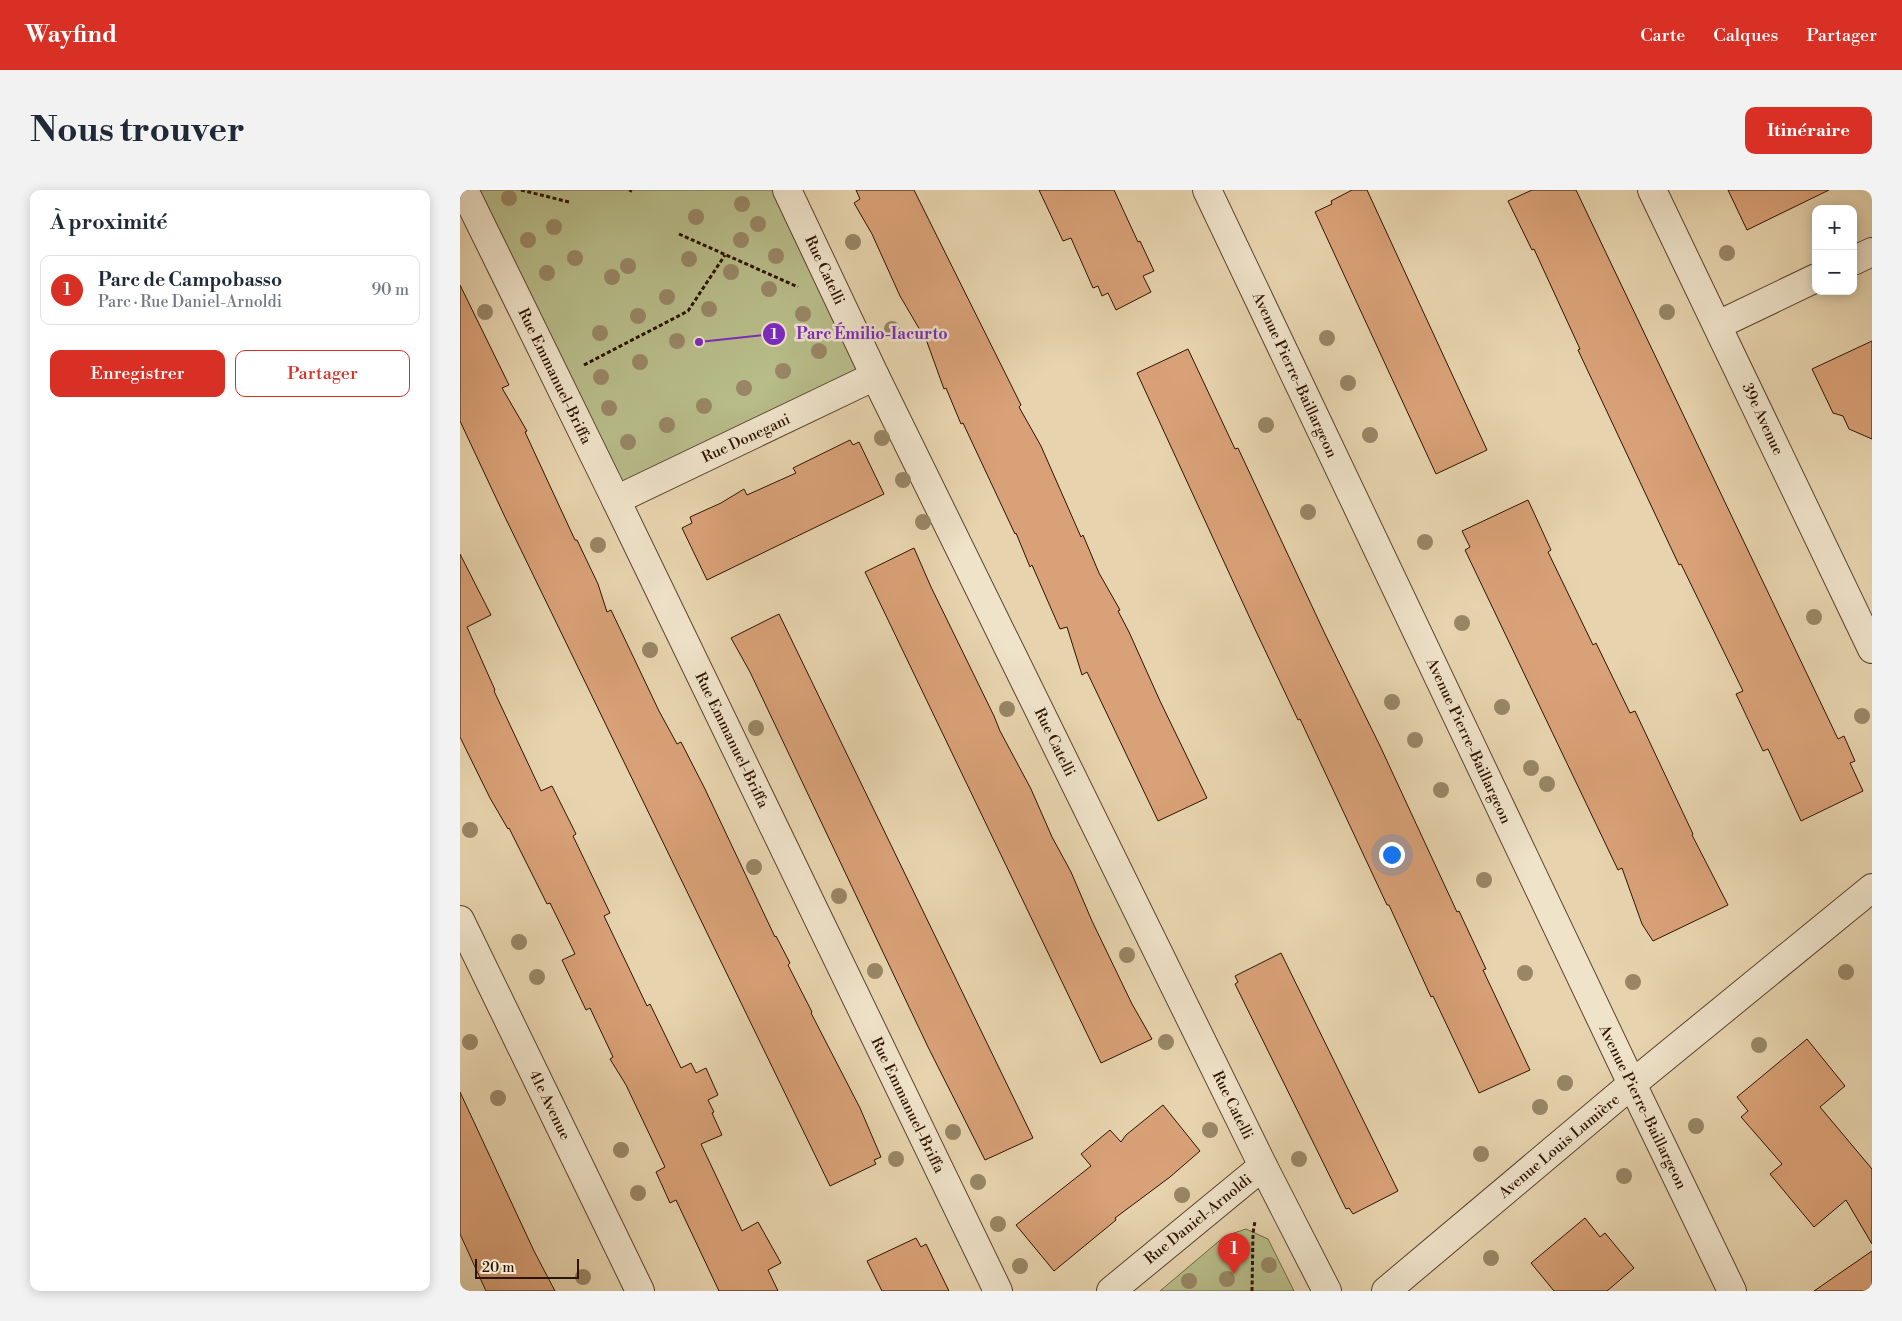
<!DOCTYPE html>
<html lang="fr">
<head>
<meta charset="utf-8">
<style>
	:root { --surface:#fff; --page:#f2f2f3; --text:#1f2937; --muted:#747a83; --line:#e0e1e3; --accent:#d93025 }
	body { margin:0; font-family:"Libre Bodoni",serif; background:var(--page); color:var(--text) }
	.controls { position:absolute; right:15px; top:15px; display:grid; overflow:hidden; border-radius:10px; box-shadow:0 2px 12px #0003 }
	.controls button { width:45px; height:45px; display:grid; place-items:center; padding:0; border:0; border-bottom:1px solid var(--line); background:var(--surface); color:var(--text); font:25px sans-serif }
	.scale { position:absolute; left:15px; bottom:12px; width:104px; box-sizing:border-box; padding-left:5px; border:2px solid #2e1300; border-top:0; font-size:14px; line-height:18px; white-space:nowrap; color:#2e1300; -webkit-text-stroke:4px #efe3ca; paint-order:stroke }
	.you { position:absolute; left:931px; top:664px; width:18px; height:18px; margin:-12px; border:4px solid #fff; border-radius:50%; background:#1a73e8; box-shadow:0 0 0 8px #1a73e833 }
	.badge { display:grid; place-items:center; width:32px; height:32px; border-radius:50%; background:var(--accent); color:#fff; font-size:16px; font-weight:700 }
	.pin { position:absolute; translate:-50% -41px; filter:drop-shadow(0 1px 2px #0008) }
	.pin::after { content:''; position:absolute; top:26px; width:18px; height:15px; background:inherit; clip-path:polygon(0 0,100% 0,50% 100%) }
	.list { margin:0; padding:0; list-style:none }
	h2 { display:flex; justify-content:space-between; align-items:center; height:65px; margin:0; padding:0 20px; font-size:21px }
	h2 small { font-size:16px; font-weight:400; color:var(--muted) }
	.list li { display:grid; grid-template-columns:32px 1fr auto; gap:15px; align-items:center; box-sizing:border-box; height:70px; margin:0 10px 10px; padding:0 10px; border:1px solid var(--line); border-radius:10px }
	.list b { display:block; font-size:19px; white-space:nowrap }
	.list p { margin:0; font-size:16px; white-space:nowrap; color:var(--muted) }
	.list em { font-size:16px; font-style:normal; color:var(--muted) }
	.actions { display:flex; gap:10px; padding:15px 20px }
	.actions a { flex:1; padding:11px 0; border:1px solid var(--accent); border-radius:10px; text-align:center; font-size:18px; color:var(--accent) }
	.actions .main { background:var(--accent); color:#fff }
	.map { position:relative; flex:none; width:1412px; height:1101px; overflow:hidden; border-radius:10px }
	header { display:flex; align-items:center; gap:30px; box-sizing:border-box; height:70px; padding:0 25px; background:var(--accent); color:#fff }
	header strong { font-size:24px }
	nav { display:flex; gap:28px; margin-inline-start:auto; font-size:18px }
	.intro { display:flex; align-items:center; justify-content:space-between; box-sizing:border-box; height:120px; padding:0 30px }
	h1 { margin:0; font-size:35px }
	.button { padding:12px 22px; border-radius:10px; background:var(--accent); color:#fff; font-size:18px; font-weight:700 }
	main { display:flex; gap:30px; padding:0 30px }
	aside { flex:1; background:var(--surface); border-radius:10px; box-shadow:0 2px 12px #0003 }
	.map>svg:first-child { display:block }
	.green { fill:#b7bc89; stroke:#726844 }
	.building { fill:#d9a177; stroke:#2e1300 }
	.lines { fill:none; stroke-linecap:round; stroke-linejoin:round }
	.minor-casing { stroke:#5c432c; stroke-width:30 }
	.path { stroke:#2e1300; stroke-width:3; stroke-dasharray:4 2.5; stroke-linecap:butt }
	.minor { stroke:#efe3ca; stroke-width:28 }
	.tree { fill:#988665 }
	.labels { text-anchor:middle; stroke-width:5; stroke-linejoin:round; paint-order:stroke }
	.street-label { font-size:15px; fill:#2e1300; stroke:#efe3ca }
	.leader { fill:none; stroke:#7b2cbf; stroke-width:2 }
	.callout-dot { fill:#7b2cbf; stroke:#efe3ca; stroke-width:2 }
	.mark-label { font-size:15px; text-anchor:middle; font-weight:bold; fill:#fff }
	.callout-label { font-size:16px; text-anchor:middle; font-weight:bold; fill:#7b2cbf; stroke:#efe3ca; stroke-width:5; stroke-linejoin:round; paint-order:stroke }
</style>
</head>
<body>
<header>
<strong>Wayfind</strong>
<nav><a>Carte</a><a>Calques</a><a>Partager</a></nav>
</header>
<div class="intro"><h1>Nous trouver</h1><a class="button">Itinéraire</a></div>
<main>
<aside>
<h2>À proximité<small></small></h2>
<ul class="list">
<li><span class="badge">1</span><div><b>Parc de Campobasso</b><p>Parc · Rue Daniel-Arnoldi</p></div><em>90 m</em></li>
</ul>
<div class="actions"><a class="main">Enregistrer</a><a>Partager</a></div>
</aside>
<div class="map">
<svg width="1412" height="1101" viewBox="0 0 1412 1101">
	<rect width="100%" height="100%" fill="#e7d4ae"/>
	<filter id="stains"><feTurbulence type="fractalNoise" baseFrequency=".004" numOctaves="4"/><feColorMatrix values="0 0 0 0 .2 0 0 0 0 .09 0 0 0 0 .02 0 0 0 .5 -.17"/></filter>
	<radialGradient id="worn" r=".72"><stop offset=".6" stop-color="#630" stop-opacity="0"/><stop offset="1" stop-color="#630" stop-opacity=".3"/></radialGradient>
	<g class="green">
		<polygon points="4,0 327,0 415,186 156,310"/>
		<polygon points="786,1039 808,1049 834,1101 700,1101 765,1046"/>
	</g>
	<g class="building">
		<polygon points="396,0 454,0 561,215 559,217 581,256 621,347 623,345 639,383 660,420 658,421 669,442 700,511 747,608 698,631 627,482 622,485 607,437 600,439 572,375 570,377 556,343 555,344 503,233 501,234 486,198 484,199 467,152 440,106 412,44 394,13 400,9"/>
		<polygon points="579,0 654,0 678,52 680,51 694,81 683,86 691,102 656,120 648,103 642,106 638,96 633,98 611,48 603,51"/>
		<polygon points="892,0 907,0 1027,260 976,284 855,22 872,14 871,11"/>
		<polygon points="1072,0 1116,0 1378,549 1384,546 1395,571 1390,573 1403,601 1341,631 1308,559 1303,561 1276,504 1283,501 1221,374 1219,375 1118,160 1120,159 1074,59 1072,60 1048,11"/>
		<polygon points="1268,0 1369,0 1287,40"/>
		<polygon points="0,95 49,195 42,198 67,241 65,242 115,350 117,350 138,394 147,422 151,420 199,521 217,554 221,552 245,599 315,747 316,746 330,773 328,775 352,822 351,823 400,918 421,967 414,970 416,974 370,996 44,325 0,231"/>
		<polygon points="1412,151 1412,249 1389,239 1383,226 1373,223 1352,179"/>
		<polygon points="728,159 775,259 778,258 865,444 921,558 997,722 999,721 1026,779 1023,780 1070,880 1019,903 973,806 971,807 929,715 927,715 840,529 838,530 794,437 677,183"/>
		<polygon points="390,250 393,255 399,252 424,304 247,390 222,338 232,333 230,327 261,313 284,299 287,305 336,283 333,278"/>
		<polygon points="1068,310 1091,360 1088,362 1133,455 1136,453 1170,523 1175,521 1233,644 1232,645 1268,715 1193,751 1182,734 1162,678 1158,680 1005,360 1010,357 1002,341"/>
		<polygon points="454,358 471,397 534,526 540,541 571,599 592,647 611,682 632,731 672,814 692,849 641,873 405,382"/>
		<polygon points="0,364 31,425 7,437 35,500 34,501 81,601 92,596 116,644 113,646 150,723 144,726 187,816 190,814 221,878 231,873 236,883 246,878 258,905 248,910 254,922 252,923 262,945 241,954 282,1041 298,1032 321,1073 308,1080 318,1101 259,1101 216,1010 210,1013 196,982 205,977 166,895 150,869 153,867 130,818 126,820 102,770 115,764 90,713 87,714 49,638 48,639 30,608 0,547"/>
		<polygon points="319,424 573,948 525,970 468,857 290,482 271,448"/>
		<polygon points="821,763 938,1001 893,1024 889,1018 886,1019 775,794 778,792 775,786"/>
		<polygon points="1347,849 1385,896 1360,917 1412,979 1412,1054 1386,1010 1354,1037 1310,984 1322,974 1281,927 1288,921 1277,907"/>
		<polygon points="0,902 74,1061 95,1101 26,1101 0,1044"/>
		<polygon points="703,915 740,961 710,987 655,1028 656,1030 594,1081 556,1035 631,976 621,964 650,940 661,952 666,945"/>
		<polygon points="1125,1028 1140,1047 1145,1043 1174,1078 1147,1101 1094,1101 1071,1073"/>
		<polygon points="456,1048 461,1057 466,1054 489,1101 422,1101 407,1071"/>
		<polygon points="1412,1061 1412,1101 1354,1101"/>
	</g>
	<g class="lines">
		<defs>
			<g id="minor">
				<polyline points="4,0 156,310 538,1101"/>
				<polyline points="327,0 415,186 803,976 867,1101"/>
				<polyline points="747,0 1172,894 1272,1101"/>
				<polyline points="1192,0 1412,459"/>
				<polyline points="1393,71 1412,62"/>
				<polyline points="1258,135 1356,88"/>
				<polyline points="156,310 415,186"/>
				<polyline points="0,730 180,1101"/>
				<polyline points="651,1101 803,976"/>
				<polyline points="926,1101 1172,894 1412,698"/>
			</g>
		</defs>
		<use href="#minor" class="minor-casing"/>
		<g class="path">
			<polyline points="61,0 109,12"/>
			<polyline points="170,2 171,0"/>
			<polyline points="219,44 338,97"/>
			<polyline points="124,175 228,121 265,65"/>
			<polyline points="792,1101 793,1043 795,1031"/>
		</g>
		<use href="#minor" class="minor"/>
	</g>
	<g class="tree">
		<circle cx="49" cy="8" r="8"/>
		<circle cx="282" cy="14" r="8"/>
		<circle cx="236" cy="27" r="8"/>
		<circle cx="298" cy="34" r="8"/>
		<circle cx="94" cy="37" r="8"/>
		<circle cx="68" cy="50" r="8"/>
		<circle cx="281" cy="50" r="8"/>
		<circle cx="393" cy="52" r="8"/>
		<circle cx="1267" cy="63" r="8"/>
		<circle cx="316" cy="66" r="8"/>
		<circle cx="115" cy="68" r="8"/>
		<circle cx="229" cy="69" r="8"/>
		<circle cx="168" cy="76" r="8"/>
		<circle cx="271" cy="82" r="8"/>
		<circle cx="87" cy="83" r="8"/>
		<circle cx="152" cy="87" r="8"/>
		<circle cx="309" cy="99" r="8"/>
		<circle cx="207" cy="107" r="8"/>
		<circle cx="249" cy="119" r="8"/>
		<circle cx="25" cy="122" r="8"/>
		<circle cx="1207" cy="122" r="8"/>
		<circle cx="343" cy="124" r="8"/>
		<circle cx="178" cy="126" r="8"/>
		<circle cx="432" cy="139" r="8"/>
		<circle cx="140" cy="143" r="8"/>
		<circle cx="867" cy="148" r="8"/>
		<circle cx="217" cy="151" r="8"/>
		<circle cx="359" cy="161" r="8"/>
		<circle cx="180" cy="172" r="8"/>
		<circle cx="323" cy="181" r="8"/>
		<circle cx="141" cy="187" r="8"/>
		<circle cx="888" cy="193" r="8"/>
		<circle cx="284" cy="198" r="8"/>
		<circle cx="244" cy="216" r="8"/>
		<circle cx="149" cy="218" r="8"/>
		<circle cx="207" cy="235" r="8"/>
		<circle cx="806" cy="235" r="8"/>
		<circle cx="910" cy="245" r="8"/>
		<circle cx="422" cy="248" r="8"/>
		<circle cx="168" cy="252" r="8"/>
		<circle cx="443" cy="290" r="8"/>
		<circle cx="848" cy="322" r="8"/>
		<circle cx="463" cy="332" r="8"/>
		<circle cx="965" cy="352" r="8"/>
		<circle cx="138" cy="355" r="8"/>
		<circle cx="1354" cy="427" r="8"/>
		<circle cx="1002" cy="433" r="8"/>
		<circle cx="190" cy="460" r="8"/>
		<circle cx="932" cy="512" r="8"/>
		<circle cx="1042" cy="517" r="8"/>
		<circle cx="547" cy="519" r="8"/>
		<circle cx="1402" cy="526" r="8"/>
		<circle cx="296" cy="538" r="8"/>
		<circle cx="955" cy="550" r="8"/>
		<circle cx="1071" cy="578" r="8"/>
		<circle cx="1087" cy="594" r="8"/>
		<circle cx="981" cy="600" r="8"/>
		<circle cx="10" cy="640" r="8"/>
		<circle cx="294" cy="677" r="8"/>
		<circle cx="1024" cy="690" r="8"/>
		<circle cx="379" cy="706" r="8"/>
		<circle cx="59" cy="752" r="8"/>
		<circle cx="667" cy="765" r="8"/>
		<circle cx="415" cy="781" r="8"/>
		<circle cx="1386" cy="782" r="8"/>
		<circle cx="1065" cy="783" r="8"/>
		<circle cx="77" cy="787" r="8"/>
		<circle cx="1173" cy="792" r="8"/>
		<circle cx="10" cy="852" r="8"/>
		<circle cx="706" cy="852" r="8"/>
		<circle cx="1299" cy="855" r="8"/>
		<circle cx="1105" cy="893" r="8"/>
		<circle cx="38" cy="908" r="8"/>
		<circle cx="1080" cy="917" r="8"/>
		<circle cx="1236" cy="936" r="8"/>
		<circle cx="750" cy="940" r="8"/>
		<circle cx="493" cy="942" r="8"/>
		<circle cx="161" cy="960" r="8"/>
		<circle cx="1021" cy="964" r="8"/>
		<circle cx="436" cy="969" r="8"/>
		<circle cx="839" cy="969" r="8"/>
		<circle cx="1164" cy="986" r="8"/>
		<circle cx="518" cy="992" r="8"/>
		<circle cx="178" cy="1003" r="8"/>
		<circle cx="722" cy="1005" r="8"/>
		<circle cx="538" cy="1034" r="8"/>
		<circle cx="1031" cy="1068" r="8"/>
		<circle cx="809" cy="1075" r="8"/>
		<circle cx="560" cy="1076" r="8"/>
		<circle cx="123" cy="1087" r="8"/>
		<circle cx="767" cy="1089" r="8"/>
		<circle cx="729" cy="1091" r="8"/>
	</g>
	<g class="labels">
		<g class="street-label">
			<text transform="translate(365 80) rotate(65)" y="5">Rue Catelli</text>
			<text transform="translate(835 185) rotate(65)" y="5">Avenue Pierre-Baillargeon</text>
			<text transform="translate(95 186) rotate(64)" y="5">Rue Emmanuel-Briffa</text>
			<text transform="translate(1303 229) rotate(65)" y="5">39e Avenue</text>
			<text transform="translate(286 248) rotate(-25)" y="5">Rue Donegani</text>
			<text transform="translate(272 550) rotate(64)" y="5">Rue Emmanuel-Briffa</text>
			<text transform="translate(1009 551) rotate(65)" y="5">Avenue Pierre-Baillargeon</text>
			<text transform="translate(595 552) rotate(64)" y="5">Rue Catelli</text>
			<text transform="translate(90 915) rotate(64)" y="5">41e Avenue</text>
			<text transform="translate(448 915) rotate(64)" y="5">Rue Emmanuel-Briffa</text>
			<text transform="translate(773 915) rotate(64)" y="5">Rue Catelli</text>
			<text transform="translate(1183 917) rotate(64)" y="5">Avenue Pierre-Baillargeon</text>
			<text transform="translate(1099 956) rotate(-40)" y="5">Avenue Louis Lumière</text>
			<text transform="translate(738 1029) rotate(-39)" y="5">Rue Daniel-Arnoldi</text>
		</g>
	</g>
	<path class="leader" d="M239 152L314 144"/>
	<g class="callout-dot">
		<circle cx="239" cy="152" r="5"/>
		<circle cx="314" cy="144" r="12"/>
	</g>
	<g class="mark-label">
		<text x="314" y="149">1</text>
	</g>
	<g class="callout-label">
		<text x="412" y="149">Parc Émilio-Iacurto</text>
	</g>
	<rect width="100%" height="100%" filter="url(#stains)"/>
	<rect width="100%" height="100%" fill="url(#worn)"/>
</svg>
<div class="controls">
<button>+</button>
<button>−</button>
</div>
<div class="scale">20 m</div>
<div class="you"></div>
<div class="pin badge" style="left:774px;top:1084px">1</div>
</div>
</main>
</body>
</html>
